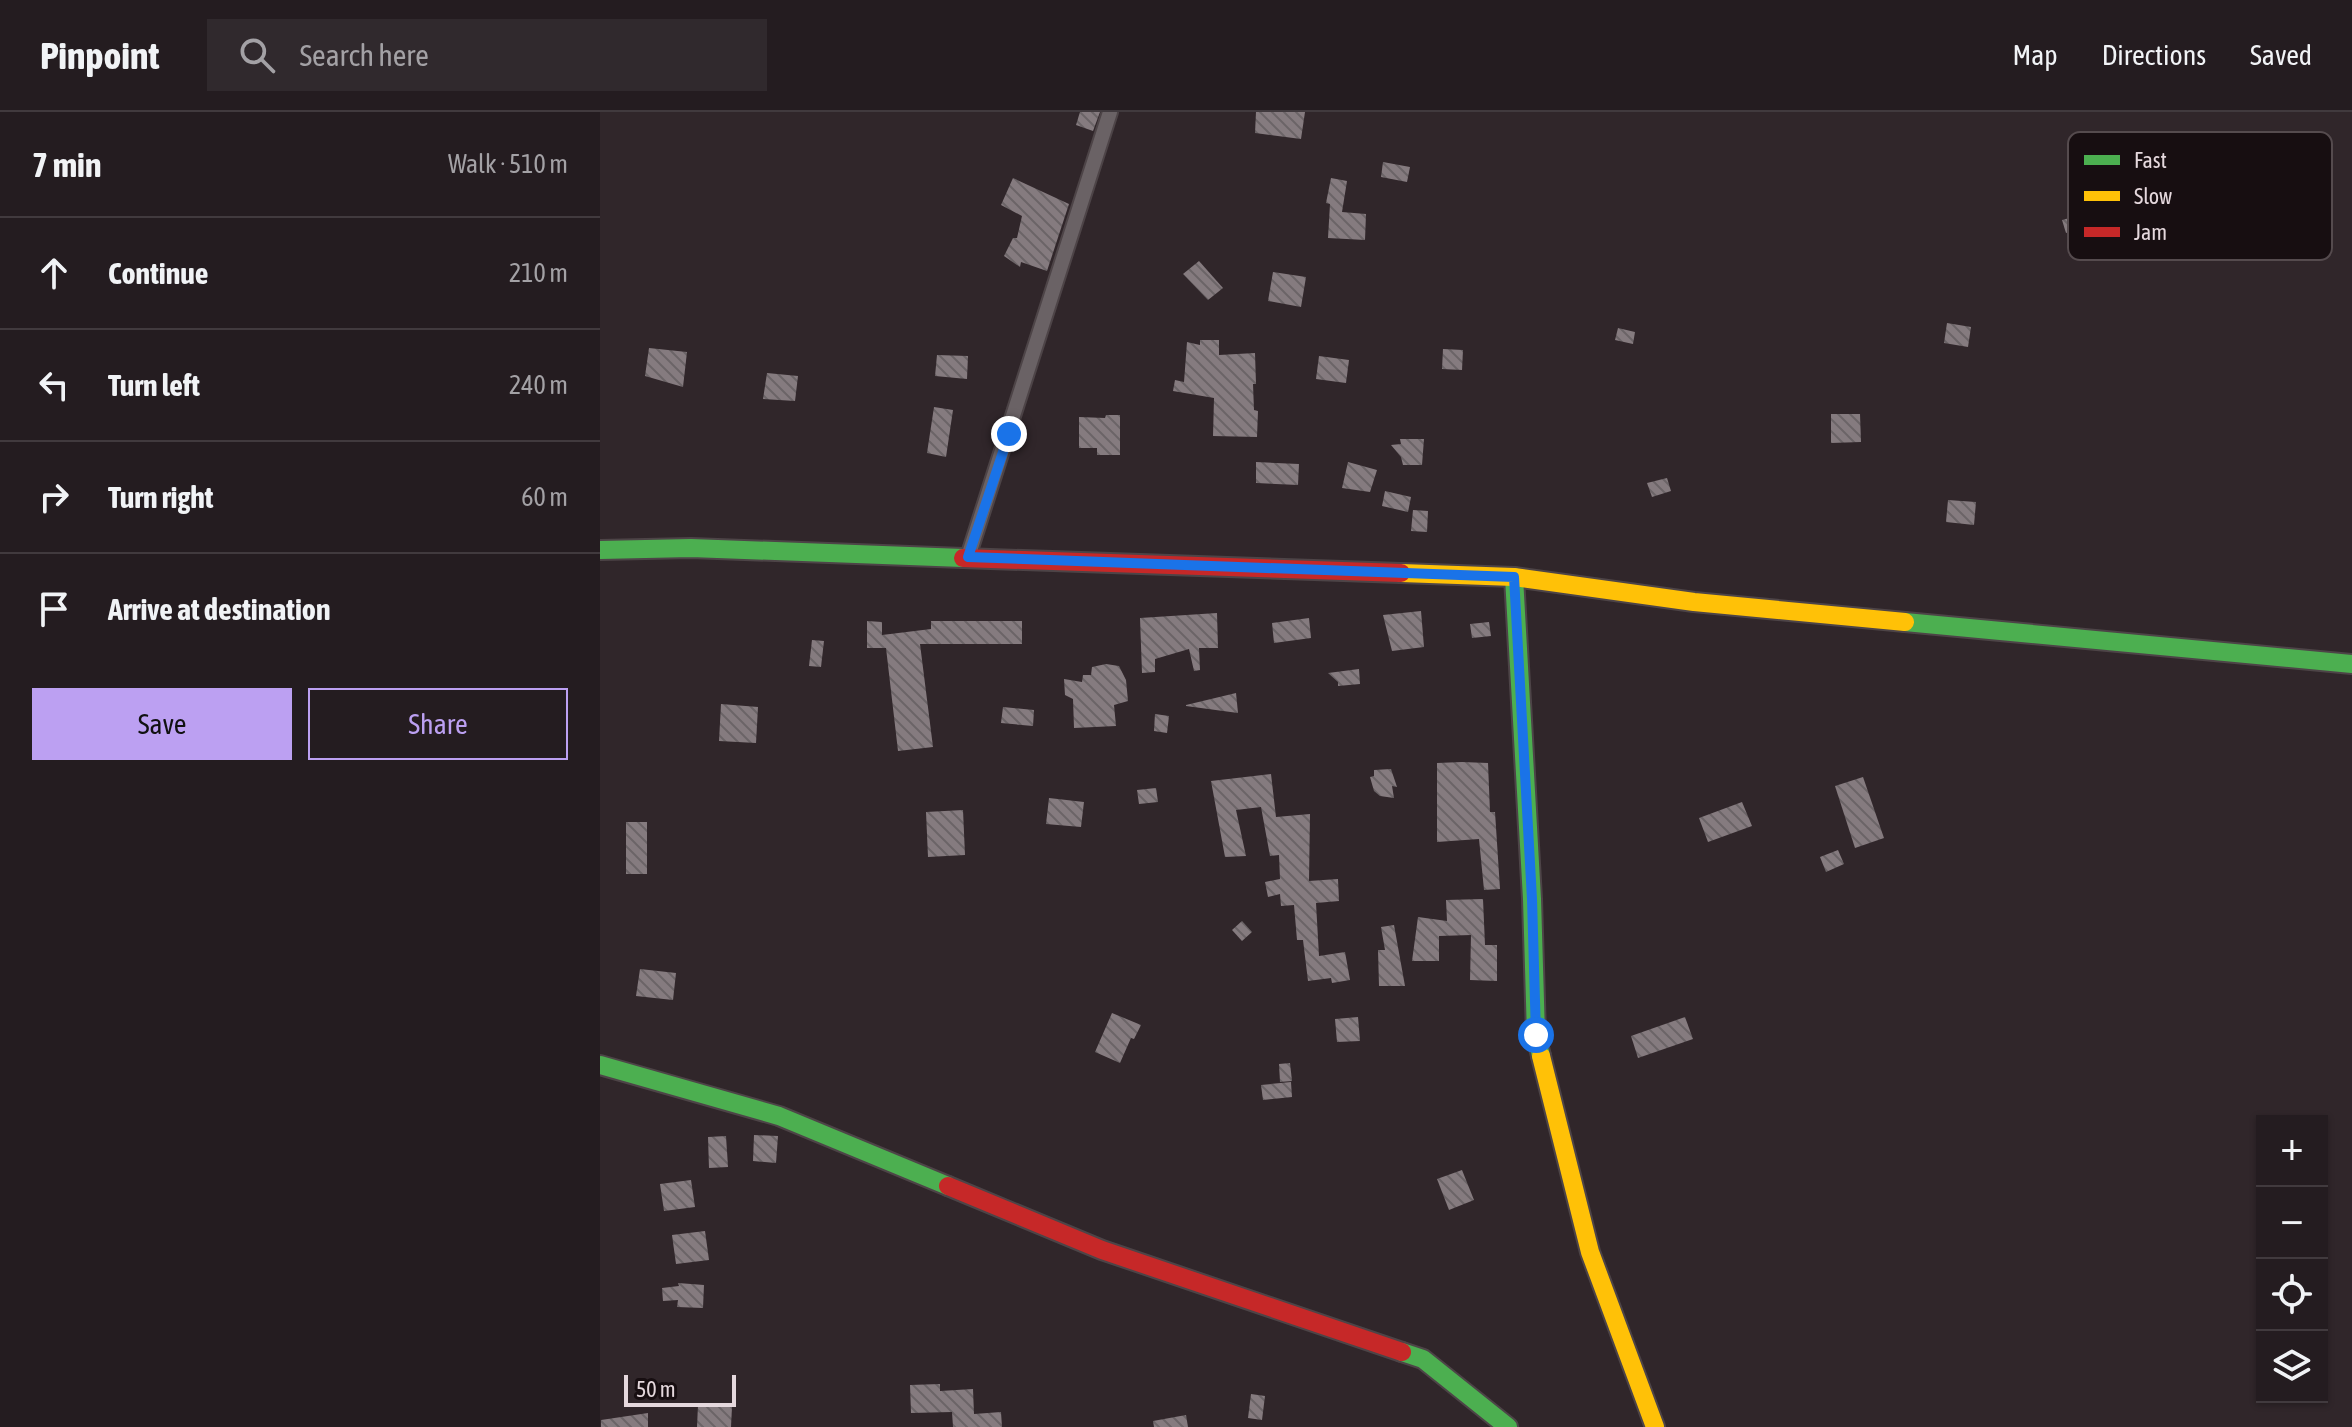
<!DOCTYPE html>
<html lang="en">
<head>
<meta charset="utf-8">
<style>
	:root { --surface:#241c20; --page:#30292d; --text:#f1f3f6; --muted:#a3a1a5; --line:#413a3e; --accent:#bca0f2 }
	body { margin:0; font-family:"Asap Condensed",sans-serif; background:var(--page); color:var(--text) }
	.controls { position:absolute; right:24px; bottom:24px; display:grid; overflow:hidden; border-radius:0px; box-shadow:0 2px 6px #0004 }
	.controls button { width:72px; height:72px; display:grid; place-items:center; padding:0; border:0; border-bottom:2px solid var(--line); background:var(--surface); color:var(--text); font:40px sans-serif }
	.scale { position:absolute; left:24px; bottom:20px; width:112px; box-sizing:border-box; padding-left:8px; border:4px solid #e5d8dd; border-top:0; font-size:22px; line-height:28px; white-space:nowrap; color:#e5d8dd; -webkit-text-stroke:6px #170e11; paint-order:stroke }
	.stop { position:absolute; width:24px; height:24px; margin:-18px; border:6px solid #1a73e8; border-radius:50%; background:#fff }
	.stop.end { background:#1a73e8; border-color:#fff; box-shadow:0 2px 8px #0008 }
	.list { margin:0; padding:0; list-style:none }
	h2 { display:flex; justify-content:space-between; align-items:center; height:104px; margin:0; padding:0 32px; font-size:34px }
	h2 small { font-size:26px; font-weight:400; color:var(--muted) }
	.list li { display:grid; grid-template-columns:52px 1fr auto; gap:24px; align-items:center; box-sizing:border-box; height:112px; padding:0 32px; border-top:2px solid var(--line) }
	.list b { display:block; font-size:30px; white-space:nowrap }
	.list em { font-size:26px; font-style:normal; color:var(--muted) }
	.actions { display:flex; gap:16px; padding:24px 32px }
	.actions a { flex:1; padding:18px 0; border:2px solid var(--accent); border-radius:0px; text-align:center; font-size:28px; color:var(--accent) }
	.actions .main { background:var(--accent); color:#111 }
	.icon { flex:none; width:44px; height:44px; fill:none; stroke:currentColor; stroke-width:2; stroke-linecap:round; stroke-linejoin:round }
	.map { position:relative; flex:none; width:1752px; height:1315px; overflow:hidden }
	header { display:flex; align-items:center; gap:48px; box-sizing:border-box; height:112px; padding:0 40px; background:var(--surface); border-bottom:2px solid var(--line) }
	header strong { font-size:38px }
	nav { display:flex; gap:44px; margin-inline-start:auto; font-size:28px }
	.search { width:560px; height:72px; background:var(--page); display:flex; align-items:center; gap:20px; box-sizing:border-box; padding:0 28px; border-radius:0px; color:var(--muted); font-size:30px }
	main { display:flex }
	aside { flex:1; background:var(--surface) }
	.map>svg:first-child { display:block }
	.building { fill:url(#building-back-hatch) }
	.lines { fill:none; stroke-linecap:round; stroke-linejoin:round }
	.street-casing { stroke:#4d4447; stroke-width:18 }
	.fast-casing { stroke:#4d4447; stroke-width:22 }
	.slow-casing { stroke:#4d4447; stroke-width:22 }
	.jam-casing { stroke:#4d4447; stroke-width:22 }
	.street { stroke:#6a6265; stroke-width:14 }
	.fast { stroke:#4caf50; stroke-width:18 }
	.slow { stroke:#ffc107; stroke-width:18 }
	.jam { stroke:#c62828; stroke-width:18 }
	.route { stroke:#1a73e8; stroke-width:10 }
	.key { fill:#170e11; stroke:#554b4e; stroke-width:2 }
	.key-label { font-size:22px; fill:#e5d8dd }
</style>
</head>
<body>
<header>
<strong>Pinpoint</strong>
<div class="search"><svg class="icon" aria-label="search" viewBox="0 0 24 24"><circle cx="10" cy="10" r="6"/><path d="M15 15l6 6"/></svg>Search here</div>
<nav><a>Map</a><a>Directions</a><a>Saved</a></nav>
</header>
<main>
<aside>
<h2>7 min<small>Walk · 510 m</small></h2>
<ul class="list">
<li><svg class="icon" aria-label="ahead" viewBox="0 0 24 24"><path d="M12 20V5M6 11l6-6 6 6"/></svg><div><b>Continue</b></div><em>210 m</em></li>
<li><svg class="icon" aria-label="left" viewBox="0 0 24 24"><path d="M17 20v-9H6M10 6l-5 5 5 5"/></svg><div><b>Turn left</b></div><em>240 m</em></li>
<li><svg class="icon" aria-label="right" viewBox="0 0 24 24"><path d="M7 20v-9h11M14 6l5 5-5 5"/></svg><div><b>Turn right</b></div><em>60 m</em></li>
<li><svg class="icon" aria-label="arrive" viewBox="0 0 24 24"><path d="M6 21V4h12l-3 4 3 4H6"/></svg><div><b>Arrive at destination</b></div></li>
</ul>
<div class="actions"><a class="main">Save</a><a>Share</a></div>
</aside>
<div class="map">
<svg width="1752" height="1315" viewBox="0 0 1752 1315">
	<defs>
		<pattern id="building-back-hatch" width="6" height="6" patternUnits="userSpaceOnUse" patternTransform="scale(2)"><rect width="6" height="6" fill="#857b7f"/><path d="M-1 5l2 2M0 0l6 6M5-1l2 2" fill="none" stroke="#6b6467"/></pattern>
	</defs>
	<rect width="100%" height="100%" fill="#30262a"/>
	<g class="building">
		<polygon points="480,0 500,0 493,19 476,13"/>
		<polygon points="656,0 705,0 701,27 655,21"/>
		<polygon points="783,50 810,55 807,70 781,65"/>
		<polygon points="413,66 469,92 447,159 421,150 420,155 404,144 413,126 417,126 422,104 401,93"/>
		<polygon points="731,66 747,69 742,100 766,102 765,128 728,126 730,92 726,91"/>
		<polygon points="1481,103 1485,116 1466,121 1462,108"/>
		<polygon points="599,149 623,176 608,188 583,162"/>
		<polygon points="673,160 706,165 701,195 668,189"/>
		<polygon points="1347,211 1371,215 1368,235 1344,231"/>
		<polygon points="1018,216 1035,220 1033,232 1015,228"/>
		<polygon points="600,228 619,228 619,243 655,241 656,272 653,272 654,298 658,299 657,325 613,324 614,286 573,279 575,268 584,270 587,230 600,233"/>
		<polygon points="49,236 87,240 83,275 45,264"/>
		<polygon points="843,237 863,238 862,258 842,257"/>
		<polygon points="337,243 368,244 367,267 335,264"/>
		<polygon points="719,244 749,248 746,271 716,267"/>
		<polygon points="167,261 198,264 195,289 163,287"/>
		<polygon points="334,295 353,298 346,345 327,341"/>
		<polygon points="1231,302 1260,302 1261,330 1231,331"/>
		<polygon points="506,303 520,303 520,343 497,343 497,336 479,336 479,305 505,306"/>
		<polygon points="800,327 824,327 822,353 803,353 801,345 791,333 801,332"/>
		<polygon points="656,350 699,352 698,373 656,371"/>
		<polygon points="748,350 777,358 770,380 742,376"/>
		<polygon points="1067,366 1071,379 1052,385 1047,371"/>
		<polygon points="785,379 811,385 808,400 782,394"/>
		<polygon points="1348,388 1376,390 1374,413 1346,410"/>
		<polygon points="813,398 828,399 827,420 811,419"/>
		<polygon points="821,499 824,535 792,539 783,503"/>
		<polygon points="617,501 618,536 599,536 600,558 594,559 589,537 555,547 555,560 542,561 540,506"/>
		<polygon points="709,506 711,526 674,531 672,511"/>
		<polygon points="267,509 282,510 282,523 331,517 331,509 422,509 422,532 320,532 333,635 298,639 286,536 267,536"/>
		<polygon points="889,510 891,524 872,526 870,512"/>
		<polygon points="212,528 224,529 221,555 209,554"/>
		<polygon points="506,552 519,554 526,568 528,589 514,593 516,614 474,616 473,587 465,583 464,567 482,570 483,563 491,563 492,555"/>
		<polygon points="759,557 760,572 738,574 738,570 728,561"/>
		<polygon points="636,581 638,601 586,594 586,593"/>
		<polygon points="121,592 158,595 156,631 119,629"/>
		<polygon points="403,595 434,598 433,614 401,611"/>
		<polygon points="555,602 569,604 567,621 554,619"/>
		<polygon points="862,650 888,651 890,700 895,700 900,777 884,778 879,727 837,730 837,651"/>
		<polygon points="791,657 797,675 792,674 794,686 780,684 774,679 770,665 774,664 774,658"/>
		<polygon points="671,662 676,705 710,702 709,769 738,767 739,789 716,791 719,844 745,840 750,868 732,871 731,866 708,869 703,828 697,828 694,793 681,794 680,782 668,785 665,770 680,767 679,743 670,744 661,695 636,698 646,744 625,745 611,669"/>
		<polygon points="1263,665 1284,726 1255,736 1235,674"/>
		<polygon points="556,676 558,690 539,692 537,678"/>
		<polygon points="449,686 484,690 481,715 446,712"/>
		<polygon points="1142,690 1152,714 1108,730 1099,706"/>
		<polygon points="363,698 365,743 328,745 326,700"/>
		<rect x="26" y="710" width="21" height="52"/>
		<polygon points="1238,738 1244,752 1226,760 1220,745"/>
		<polygon points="883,787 885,833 897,833 897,869 870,868 871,823 839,824 839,849 812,849 818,805 847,809 846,788"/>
		<polygon points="642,809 652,820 642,829 632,818"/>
		<polygon points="794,813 805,874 779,874 778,838 785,838 781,815"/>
		<polygon points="40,857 76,861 73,888 36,884"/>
		<polygon points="512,901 541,913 534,927 531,926 520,951 495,940"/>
		<polygon points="758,905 760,929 737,930 735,907"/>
		<polygon points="1085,905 1093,927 1038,946 1031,924"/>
		<polygon points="690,951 692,969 680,970 679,952"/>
		<polygon points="691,970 692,985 663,988 661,973"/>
		<polygon points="154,1023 178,1024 176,1051 153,1049"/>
		<polygon points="126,1024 128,1055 109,1056 108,1025"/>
		<polygon points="862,1058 874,1088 849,1098 837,1067"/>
		<polygon points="91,1068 95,1095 64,1099 60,1072"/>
		<polygon points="105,1119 109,1148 76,1152 72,1123"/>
		<polygon points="78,1171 104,1173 103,1196 77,1195 78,1188 63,1189 62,1176 79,1174"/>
		<polygon points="340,1272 340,1279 373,1277 374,1302 401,1300 402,1315 353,1315 352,1300 311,1301 310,1273"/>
		<polygon points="651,1282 665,1284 662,1308 648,1306"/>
		<polygon points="98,1293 132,1295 131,1315 97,1315"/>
		<polygon points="48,1301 48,1315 1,1315 1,1308"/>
		<polygon points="586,1303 588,1315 554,1315 553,1309"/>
	</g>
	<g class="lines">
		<defs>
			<polyline id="street" points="368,445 510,0"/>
			<g id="fast">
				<polyline points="0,438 91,436 363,446"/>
				<polyline points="914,465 932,787 936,923 941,944"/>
				<polyline points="1305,510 1752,552"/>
				<polyline points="0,953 179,1004 348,1074"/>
				<polyline points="802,1240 823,1247 908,1315"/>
			</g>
			<g id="slow">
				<polyline points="801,461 914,465 1094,490 1305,510"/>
				<polyline points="941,944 990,1140 1055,1315"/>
			</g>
			<g id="jam">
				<polyline points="363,446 801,461"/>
				<polyline points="348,1074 502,1138 802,1240"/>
			</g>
		</defs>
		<use href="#street" class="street-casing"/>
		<use href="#fast" class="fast-casing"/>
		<use href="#slow" class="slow-casing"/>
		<use href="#jam" class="jam-casing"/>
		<use href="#street" class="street"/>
		<use href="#fast" class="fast"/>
		<use href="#slow" class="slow"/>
		<use href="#jam" class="jam"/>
	</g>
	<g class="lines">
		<polyline class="route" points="409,322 368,445 914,465 932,787 936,923"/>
	</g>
	<rect x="1468" y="20" width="264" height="128" rx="12" class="key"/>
	<rect x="1484" y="43" width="36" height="10" fill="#4caf50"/>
	<rect x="1484" y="79" width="36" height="10" fill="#ffc107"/>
	<rect x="1484" y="115" width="36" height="10" fill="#c62828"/>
	<g class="key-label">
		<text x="1534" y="56">Fast</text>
		<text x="1534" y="92">Slow</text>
		<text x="1534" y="128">Jam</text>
	</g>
</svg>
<div class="controls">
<button>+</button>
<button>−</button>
<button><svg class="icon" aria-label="locate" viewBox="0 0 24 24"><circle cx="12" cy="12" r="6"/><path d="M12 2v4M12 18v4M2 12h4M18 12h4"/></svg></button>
<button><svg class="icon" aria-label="layers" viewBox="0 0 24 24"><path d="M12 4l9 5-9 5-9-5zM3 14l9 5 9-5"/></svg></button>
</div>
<div class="scale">50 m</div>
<div class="stop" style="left:936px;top:923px"></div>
<div class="stop end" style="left:409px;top:322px"></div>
</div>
</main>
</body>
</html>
